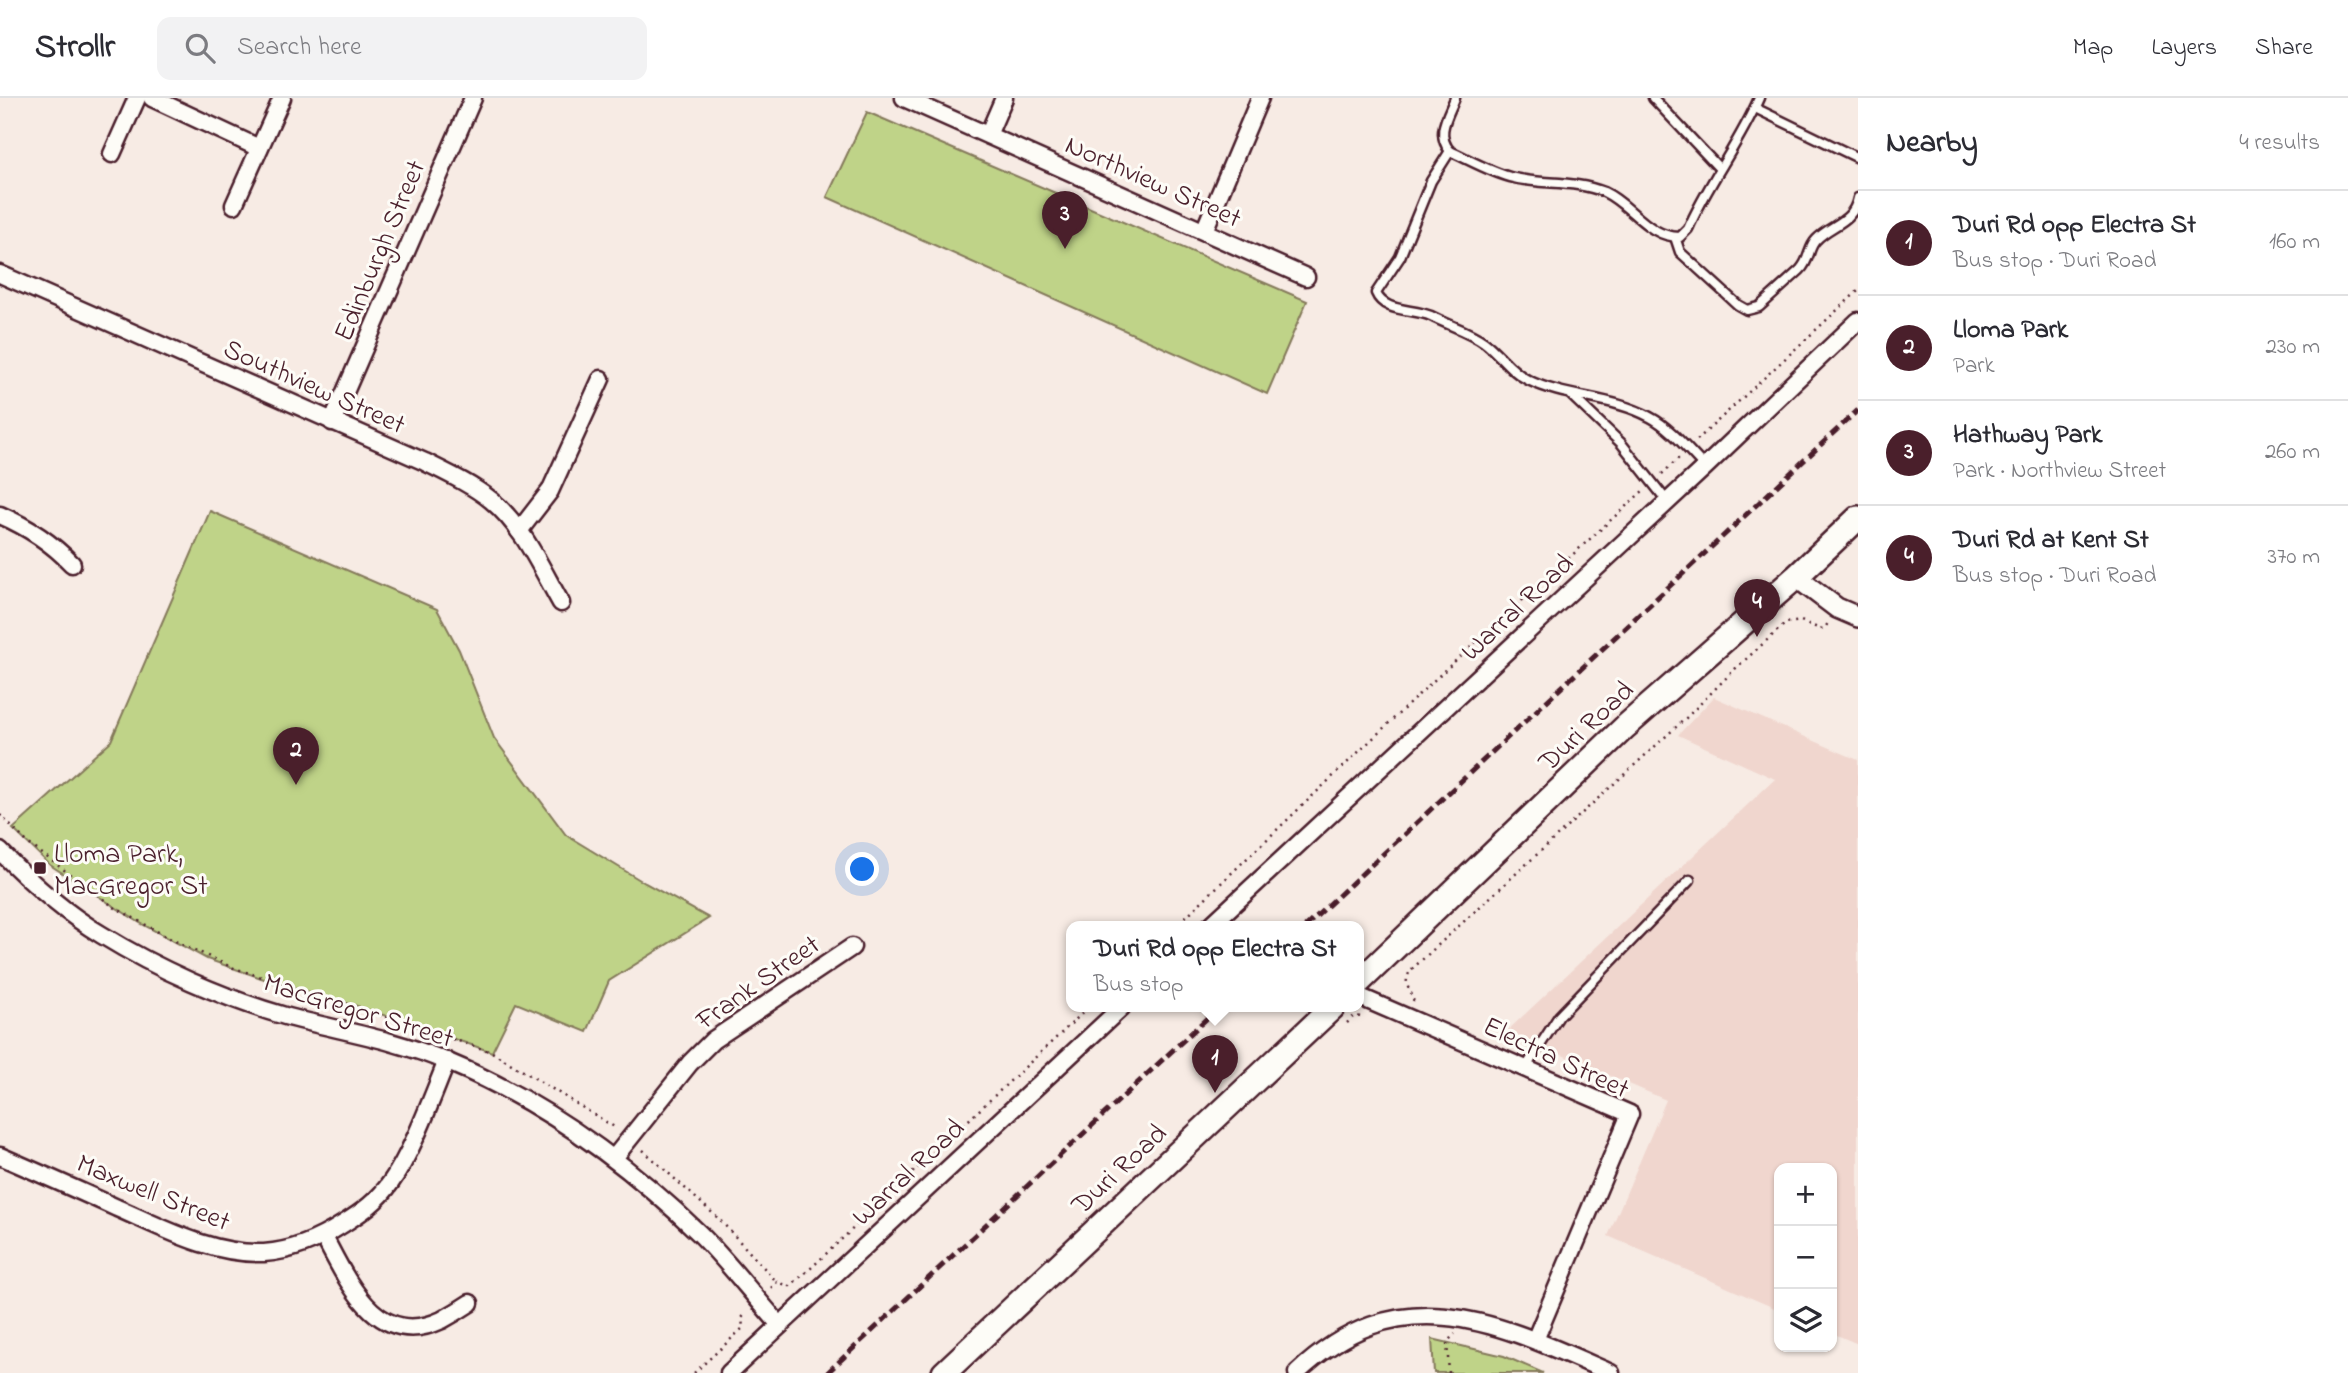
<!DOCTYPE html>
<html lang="en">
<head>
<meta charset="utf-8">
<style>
	:root { --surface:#fff; --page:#f2f2f3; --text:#2b2b33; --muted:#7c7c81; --line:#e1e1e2; --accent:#4a1f2b }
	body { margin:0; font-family:"Indie Flower",sans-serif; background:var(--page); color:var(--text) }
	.controls { position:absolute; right:21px; bottom:21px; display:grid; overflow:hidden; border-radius:14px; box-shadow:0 2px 5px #0004 }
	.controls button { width:63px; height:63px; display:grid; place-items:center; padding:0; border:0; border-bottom:2px solid var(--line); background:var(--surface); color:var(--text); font:35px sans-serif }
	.you { position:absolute; left:863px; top:772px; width:24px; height:24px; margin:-18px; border:5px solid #fff; border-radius:50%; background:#1a73e8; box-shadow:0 0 0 10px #1a73e833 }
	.badge { display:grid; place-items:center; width:46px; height:46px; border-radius:50%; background:var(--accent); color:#fff; font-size:23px; font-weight:700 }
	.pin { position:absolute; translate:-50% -58px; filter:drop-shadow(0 2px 4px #0008) }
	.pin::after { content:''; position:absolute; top:37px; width:24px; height:21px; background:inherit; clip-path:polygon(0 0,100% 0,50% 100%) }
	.popup { position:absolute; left:1066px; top:823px; width:298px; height:91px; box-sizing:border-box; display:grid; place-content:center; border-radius:14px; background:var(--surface); filter:drop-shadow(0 2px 5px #0005); font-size:23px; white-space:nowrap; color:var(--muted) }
	.popup b { font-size:26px; color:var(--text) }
	.popup::after { content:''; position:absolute; left:50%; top:100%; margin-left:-14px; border:14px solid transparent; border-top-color:var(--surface) }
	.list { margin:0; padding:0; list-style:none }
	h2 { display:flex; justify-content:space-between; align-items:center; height:91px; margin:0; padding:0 28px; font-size:30px }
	h2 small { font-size:23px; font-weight:400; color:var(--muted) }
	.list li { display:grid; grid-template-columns:46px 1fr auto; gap:21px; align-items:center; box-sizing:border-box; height:105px; padding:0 28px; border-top:2px solid var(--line) }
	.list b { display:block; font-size:26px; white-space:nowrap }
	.list p { margin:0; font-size:23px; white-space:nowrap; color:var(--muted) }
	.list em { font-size:23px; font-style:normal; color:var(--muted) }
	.icon { flex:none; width:38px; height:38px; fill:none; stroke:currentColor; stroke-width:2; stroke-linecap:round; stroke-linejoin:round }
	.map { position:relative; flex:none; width:1858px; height:1275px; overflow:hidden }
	header { display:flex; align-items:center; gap:42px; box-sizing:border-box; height:98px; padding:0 35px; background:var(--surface); border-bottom:2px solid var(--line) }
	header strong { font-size:33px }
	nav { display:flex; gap:38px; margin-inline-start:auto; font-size:24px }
	.search { width:490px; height:63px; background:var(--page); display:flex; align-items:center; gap:18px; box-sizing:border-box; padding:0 24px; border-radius:14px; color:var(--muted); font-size:26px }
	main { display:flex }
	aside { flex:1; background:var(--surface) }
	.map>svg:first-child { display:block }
	.built { fill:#f0d6ce }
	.green { fill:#bfd388; stroke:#84795a; stroke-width:2 }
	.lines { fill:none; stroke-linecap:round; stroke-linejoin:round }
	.service-casing { stroke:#4a1f2b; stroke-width:13 }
	.minor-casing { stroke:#4a1f2b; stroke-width:21 }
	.tertiary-casing { stroke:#4a1f2b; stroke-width:24 }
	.secondary-casing { stroke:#4a1f2b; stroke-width:28 }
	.path { stroke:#4a1f2b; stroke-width:2.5; stroke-dasharray:2 5; stroke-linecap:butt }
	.service { stroke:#fdfcf7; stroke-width:8 }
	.minor { stroke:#fdfcf7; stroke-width:16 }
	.tertiary { stroke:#fdfcf7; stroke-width:19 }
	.secondary { stroke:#fdfcf7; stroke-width:23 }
	.rail { stroke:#4a1f2b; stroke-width:5; stroke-dasharray:10 5; stroke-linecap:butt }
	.poi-dot { fill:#4a1f2b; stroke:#fdfcf7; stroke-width:2.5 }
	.labels { text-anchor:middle; stroke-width:6; stroke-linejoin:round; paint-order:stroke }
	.street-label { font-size:28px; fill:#4a1f2b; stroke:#fdfcf7 }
	.poi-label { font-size:28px; fill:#4a1f2b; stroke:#fdfcf7; text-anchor:start }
</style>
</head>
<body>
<header>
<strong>Strollr</strong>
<div class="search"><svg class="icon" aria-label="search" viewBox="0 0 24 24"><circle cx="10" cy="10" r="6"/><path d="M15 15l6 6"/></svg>Search here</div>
<nav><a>Map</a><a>Layers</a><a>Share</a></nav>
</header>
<main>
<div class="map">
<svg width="1858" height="1275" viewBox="0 0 1858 1275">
	<rect width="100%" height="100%" fill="#f7ebe4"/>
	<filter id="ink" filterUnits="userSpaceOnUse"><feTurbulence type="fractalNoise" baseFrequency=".0143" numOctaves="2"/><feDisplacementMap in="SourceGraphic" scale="14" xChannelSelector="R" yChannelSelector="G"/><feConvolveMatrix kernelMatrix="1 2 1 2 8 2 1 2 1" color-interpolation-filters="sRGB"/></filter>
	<g filter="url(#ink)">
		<polygon class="built" points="1714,599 1858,662 1858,1246 1832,1235 1832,1070 1779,1070 1779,1212 1608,1138 1666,1002 1507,933 1775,681 1678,637"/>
		<g class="green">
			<polygon points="867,14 1307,203 1267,296 827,99"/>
			<polygon points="210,413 437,511 459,552 494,640 566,737 645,785 709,820 609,883 587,934 516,905 492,954 354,907 284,888 207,861 140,825 50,767 13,731 111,643"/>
			<polygon points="1432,1241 1504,1258 1543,1275 1434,1275"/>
		</g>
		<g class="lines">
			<defs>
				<g id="service">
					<polyline points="1653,0 1719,70"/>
					<polyline points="1755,10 1858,60"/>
					<path d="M1450 53C1435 36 1448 18 1455 0"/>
					<path d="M1675 139 1680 154 1738 207 1747 212 1759 209 1800 172C1810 162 1808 150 1816 142 1831 126 1853 125 1858 100"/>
					<polyline points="1572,298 1621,345 1667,403"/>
					<path d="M1705 369C1688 352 1671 330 1650 319 1612 298 1567 301 1528 282 1510 273 1500 256 1484 244 1469 233 1448 227 1431 218 1413 210 1384 215 1376 195L1400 159 1431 83 1450 53C1470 62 1492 75 1514 80 1543 87 1575 82 1604 94 1632 107 1647 139 1680 139L1688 131C1708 85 1739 46 1759 0"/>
					<polyline points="1526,969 1559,918 1690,782"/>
				</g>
				<g id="minor">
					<polyline points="152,0 259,50"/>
					<polyline points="904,0 1306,179"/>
					<polyline points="988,37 1004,0"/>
					<polyline points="112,56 137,0"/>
					<polyline points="234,107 282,0"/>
					<polyline points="1204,133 1260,0"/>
					<path d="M0 176 425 364C447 375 471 386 491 402 523 428 541 470 561 505"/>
					<polyline points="332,324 473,0"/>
					<path d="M0 417C28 429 51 444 72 466"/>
					<polyline points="519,433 550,393 601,281"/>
					<path d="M0 753C30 784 65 815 102 837 157 871 223 900 285 918 340 933 395 941 448 964 542 1003 626 1064 700 1136 728 1164 753 1197 780 1227"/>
					<polyline points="1209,829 1705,369 1858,223"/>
					<polyline points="1358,898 1630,1016 1535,1242"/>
					<path d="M0 1058C39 1075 78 1092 117 1110 163 1130 212 1157 264 1155 292 1153 320 1141 343 1126 362 1114 378 1103 391 1084 413 1053 432 999 447 963"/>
					<polyline points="614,1060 690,965 713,942 852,849"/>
					<path d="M324 1139C348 1184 377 1252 442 1222 451 1217 461 1211 470 1205"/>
					<polyline points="729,1275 1122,909"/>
					<path d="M1297 1275C1402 1176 1499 1226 1611 1275"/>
				</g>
				<polyline id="tertiary" points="1796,479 1837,510 1858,519"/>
				<g id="secondary">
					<polyline points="1358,885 1625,629 1796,479 1858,420"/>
					<polyline points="944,1275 1333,909"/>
				</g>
			</defs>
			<use href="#service" class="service-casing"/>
			<use href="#minor" class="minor-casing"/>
			<use href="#tertiary" class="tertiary-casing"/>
			<use href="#secondary" class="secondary-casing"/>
			<g class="path">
				<polyline points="1697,342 1858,193"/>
				<polyline points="1662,376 1680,359"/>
				<polyline points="0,717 29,746 114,809 171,841 231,869 492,954 616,1030"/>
				<polyline points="1175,829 1432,584 1644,392"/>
				<path d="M1413 903 1414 900C1407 889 1403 882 1412 871L1687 619 1735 571 1786 525 1801 523 1820 531 1825 530 1828 525"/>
				<polyline points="1347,925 1354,918 1363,919"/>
				<polyline points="643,1052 719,1121 777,1184"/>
				<polyline points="771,1190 777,1184 790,1188 811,1170 1089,909"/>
				<polyline points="694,1275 743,1230 742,1220 746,1215"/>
				<polyline points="1449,1275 1447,1244 1455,1236"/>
			</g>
			<use href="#service" class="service"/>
			<use href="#minor" class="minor"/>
			<use href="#tertiary" class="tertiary"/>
			<use href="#secondary" class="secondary"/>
			<g class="rail">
				<polyline points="1305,829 1858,312"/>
				<polyline points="827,1275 1219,909"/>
			</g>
		</g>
	</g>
	<rect class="poi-dot" x="33" y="763" width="14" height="14" rx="3.5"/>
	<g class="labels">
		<g class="street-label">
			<text transform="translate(1154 82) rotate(24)" y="10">Northview Street</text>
			<text transform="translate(378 152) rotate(-67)" y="10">Edinburgh Street</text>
			<text transform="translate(315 287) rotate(24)" y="10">Southview Street</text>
			<text transform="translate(1516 508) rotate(-43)" y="10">Warral Road</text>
			<text transform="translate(1585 627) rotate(-43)" y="10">Duri Road</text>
			<text transform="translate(757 883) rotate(-35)" y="10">Frank Street</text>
			<text transform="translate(359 911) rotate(17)" y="10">MacGregor Street</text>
			<text transform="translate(1557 958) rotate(25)" y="10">Electra Street</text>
			<text transform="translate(1118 1070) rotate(-43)" y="10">Duri Road</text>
			<text transform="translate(907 1073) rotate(-43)" y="10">Warral Road</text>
			<text transform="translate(154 1093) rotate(22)" y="10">Maxwell Street</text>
		</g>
		<g class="poi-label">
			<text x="54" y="764">Lloma Park,<tspan x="54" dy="32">MacGregor St</tspan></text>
		</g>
	</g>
</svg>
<div class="controls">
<button>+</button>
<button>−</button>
<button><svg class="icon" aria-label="layers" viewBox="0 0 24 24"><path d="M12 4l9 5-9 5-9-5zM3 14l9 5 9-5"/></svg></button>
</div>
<div class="you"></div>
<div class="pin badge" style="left:1215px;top:995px">1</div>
<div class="popup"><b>Duri Rd opp Electra St</b>Bus stop</div>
<div class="pin badge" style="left:296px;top:687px">2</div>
<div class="pin badge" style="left:1065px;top:151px">3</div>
<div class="pin badge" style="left:1757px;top:539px">4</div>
</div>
<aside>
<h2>Nearby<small>4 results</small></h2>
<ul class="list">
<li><span class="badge">1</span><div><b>Duri Rd opp Electra St</b><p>Bus stop · Duri Road</p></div><em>160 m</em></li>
<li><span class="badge">2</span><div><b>Lloma Park</b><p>Park</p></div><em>230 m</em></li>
<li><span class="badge">3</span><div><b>Hathway Park</b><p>Park · Northview Street</p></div><em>260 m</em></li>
<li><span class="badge">4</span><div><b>Duri Rd at Kent St</b><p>Bus stop · Duri Road</p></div><em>370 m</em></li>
</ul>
</aside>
</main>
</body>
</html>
